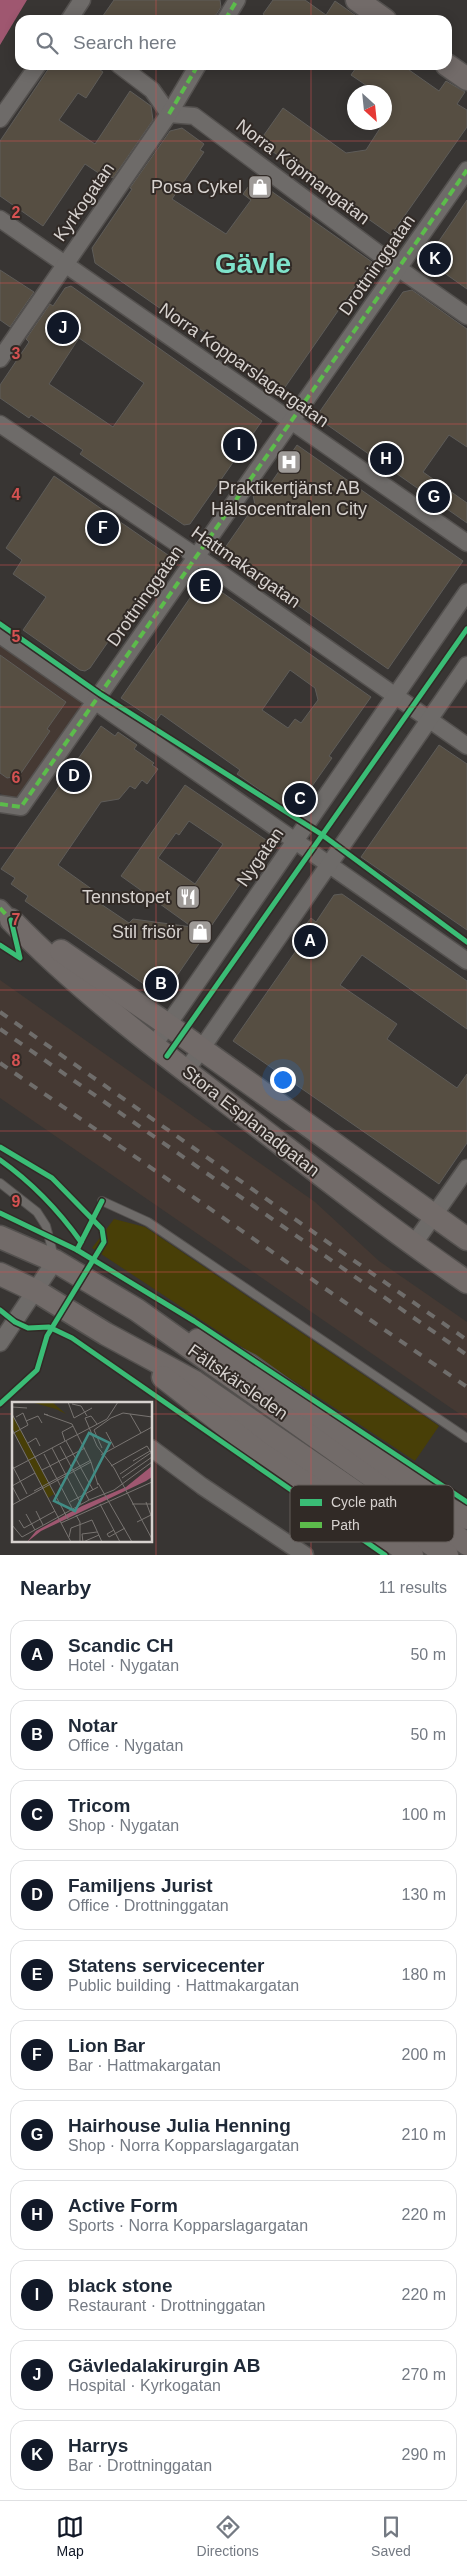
<!DOCTYPE html>
<html lang="en">
<head>
<meta charset="utf-8">
<style>
	:root { --surface:#fff; --page:#f2f2f3; --text:#1f2937; --muted:#747a83; --line:#e0e1e3; --accent:#111827 }
	body { margin:0; font-family:Arial,sans-serif; background:var(--page); color:var(--text) }
	.compass { position:absolute; left:347px; top:85px; width:45px; height:45px; border-radius:50%; background:var(--surface); box-shadow:0 2px 12px #0003; rotate:153deg }
	.you { position:absolute; left:282px; top:1079px; width:18px; height:18px; margin:-12px; border:4px solid #fff; border-radius:50%; background:#1a73e8; box-shadow:0 0 0 8px #1a73e833 }
	.badge { display:grid; place-items:center; width:32px; height:32px; border-radius:50%; background:var(--accent); color:#fff; font-size:16px; font-weight:700 }
	.pin { position:absolute; translate:-50% -50%; border:2px solid #fff; box-shadow:0 1px 5px #0006 }
	.list { margin:0; padding:0; list-style:none }
	h2 { display:flex; justify-content:space-between; align-items:center; height:65px; margin:0; padding:0 20px; font-size:21px }
	h2 small { font-size:16px; font-weight:400; color:var(--muted) }
	.list li { display:grid; grid-template-columns:32px 1fr auto; gap:15px; align-items:center; box-sizing:border-box; height:70px; margin:0 10px 10px; padding:0 10px; border:1px solid var(--line); border-radius:15px }
	.list b { display:block; font-size:19px; white-space:nowrap }
	.list p { margin:0; font-size:16px; white-space:nowrap; color:var(--muted) }
	.list em { font-size:16px; font-style:normal; color:var(--muted) }
	.icon { flex:none; width:28px; height:28px; fill:none; stroke:currentColor; stroke-width:2; stroke-linecap:round; stroke-linejoin:round }
	.map { position:relative; flex:none; width:467px; height:1555px; overflow:hidden }
	.search { position:absolute; background:var(--surface); box-shadow:0 2px 12px #0003; left:15px; right:15px; top:15px; height:55px; display:flex; align-items:center; gap:12px; box-sizing:border-box; padding:0 18px; border-radius:15px; color:var(--muted); font-size:19px }
	.sheet { height:945px; background:var(--surface) }
	nav { display:flex; justify-content:space-around; align-items:center; box-sizing:border-box; height:70px; border-top:1px solid var(--line); background:var(--surface); font-size:14px; color:var(--muted) }
	nav a { display:grid; justify-items:center; gap:2px }
	nav .on { color:var(--accent) }
	.map>svg:first-child { display:block }
	.built { fill:#453933 }
	.green { fill:#483f07 }
	.water { fill:#9f5770 }
	.building { fill:#564e42; stroke:#5e5c59; fill-rule:evenodd }
	.lines { fill:none; stroke-linecap:round; stroke-linejoin:round }
	.lane-casing { stroke:#54514f; stroke-width:10 }
	.street-casing { stroke:#54514f; stroke-width:19 }
	.secondary-casing { stroke:#54514f; stroke-width:25 }
	.lane { stroke:#6e6b69; stroke-width:8 }
	.street { stroke:#6e6b69; stroke-width:16 }
	.secondary { stroke:#726b69; stroke-width:22 }
	.rail { stroke:#6f6d6b; stroke-width:4; stroke-dasharray:9 9; stroke-linecap:butt }
	.quiet { stroke:#5cbc4b; stroke-width:4; stroke-dasharray:8 4; stroke-linecap:butt }
	.cycleway-casing { stroke:#312a26; stroke-width:8 }
	.cycleway { stroke:#3abd76; stroke-width:5 }
	.grid { fill:none; stroke:#d65252; stroke-width:1; stroke-opacity:0.55 }
	.labels { text-anchor:middle; stroke-width:4; stroke-linejoin:round; paint-order:stroke }
	.street-label { font-size:18px; fill:#d7d2cf; stroke:#312a26 }
	.poi-label { font-size:18px; fill:#d7d2cf; stroke:#312a26; text-anchor:end }
	.town-label { font-size:28px; font-weight:bold; fill:#7fe2ca; stroke:#312a26 }
	.inset-road { fill:none; stroke:#787471; stroke-width:1 }
	.view { fill:#418d86; fill-opacity:0.15; stroke:#418d86; stroke-width:2.5 }
	.inset-edge { fill:none; stroke:#d7d2cf; stroke-width:2.5 }
	.key { fill:#312a26; stroke:#635c59; stroke-width:1 }
	.key-label { font-size:14px; fill:#d7d2cf }
	.grid-label { font-size:16px; text-anchor:middle; font-weight:bold; fill:#d65252; stroke:#312a26; stroke-width:4; stroke-linejoin:round; paint-order:stroke }
</style>
</head>
<body>
<div class="map">
<svg width="467" height="1555" viewBox="0 0 467 1555">
	<rect width="100%" height="100%" fill="#383533"/>
	<g class="built">
		<polygon points="0,635 95,701 21,807 0,793"/>
		<polygon points="0,980 315,1202 379,1261 467,1322 467,1419 0,1098"/>
	</g>
	<polygon class="green" points="114,1219 145,1227 439,1426 415,1461 92,1248"/>
	<polygon class="water" points="0,0 27,0 0,45"/>
	<g class="building">
		<polygon points="114,0 220,0 221,7 216,15 211,16 208,20 100,20"/>
		<polygon points="273,0 305,0 326,15 335,1 362,20 271,20 263,14"/>
		<polygon points="51,65 93,65 103,72 86,98 78,93 59,120 95,144 130,91 151,106 153,120 113,178 102,172 100,174 85,164 43,226 0,196 0,141"/>
		<polygon points="358,65 402,65 439,91 446,81 465,92 457,104 467,110 467,127 391,235 259,142 283,108 346,153 366,150 384,122 384,92 376,92 351,75"/>
		<polygon points="182,128 204,144 200,150 204,152 172,199 226,234 251,200 243,194 254,179 372,262 281,393 249,370 252,365 187,320 184,325 95,263 92,248 132,189 130,188 170,131"/>
		<polygon points="467,200 467,289 426,260"/>
		<polygon points="0,270 34,292 10,327 0,320"/>
		<path d="M71 286 262 421 190 524 184 525 80 454 83 450 31 415 29 418 0 398V385L29 342 26 339 50 304 53 306 65 288ZM79 338 144 383 113 427 49 384Z"/>
		<polygon points="412,290 467,329 467,447 449,435 423,472 467,503 467,523 316,417 403,292"/>
		<polygon points="297,445 463,561 388,669 222,552 255,505 253,495 264,493"/>
		<polygon points="54,476 168,555 90,668 85,671 80,670 23,630 46,597 13,574 22,560 6,548"/>
		<path d="M203 579 371 697 329 756 332 758 293 813 237 774 240 770 161 714 156 721 121 698ZM290 670 315 688 318 700 301 723 295 719 288 728 262 710Z"/>
		<polygon points="0,655 66,702 47,729 50,731 19,776 7,778 0,773"/>
		<path d="M101 726 115 736 118 732 137 745 134 749 154 763 152 765 158 769 147 784 142 780 135 789 130 786 119 799 101 802 58 865 93 890 89 896 129 923 133 919 192 927 121 876 185 785 269 842 165 993 158 994 25 901 28 896 11 884 15 878 1 869ZM189 821 223 844 195 884 158 858 176 833 179 835Z"/>
		<polygon points="439,745 467,764 467,930 361,857"/>
		<polygon points="342,894 467,981 467,1029 362,955 340,985 397,1024 387,1039 457,1088 467,1074 467,1143 439,1184 233,1041 307,935 301,931 311,918 316,922 334,895"/>
	</g>
	<g class="lines">
		<defs>
			<g id="lane">
				<polyline points="0,1183 37,1212 46,1226 54,1257"/>
				<polyline points="102,1201 148,1222 467,1438"/>
			</g>
			<g id="street">
				<polyline points="69,20 82,0"/>
				<polyline points="225,20 237,0"/>
				<polyline points="119,65 152,90 169,114"/>
				<polyline points="169,114 194,116 398,268 467,316"/>
				<polyline points="0,119 38,65"/>
				<polyline points="0,219 467,543"/>
				<polyline points="0,359 169,114 198,65"/>
				<polyline points="0,424 197,557 467,746"/>
				<polyline points="0,635 467,961"/>
				<polyline points="0,804 21,807 467,170"/>
				<polyline points="0,908 11,920"/>
				<polyline points="154,1045 467,592"/>
				<polyline points="186,1071 467,665"/>
				<polyline points="413,1245 467,1168"/>
				<polyline points="0,1343 55,1261"/>
				<polyline points="151,1448 202,1486 305,1555"/>
			</g>
			<g id="secondary">
				<polyline points="357,0 385,20"/>
				<polyline points="447,65 467,79"/>
				<path d="M11 920C82 993 165 1055 246 1117 319 1173 391 1230 467 1282"/>
				<polyline points="61,951 168,1025 467,1239"/>
				<polyline points="0,1237 55,1261 137,1310 467,1544"/>
				<polyline points="0,1274 36,1291 106,1334 195,1382 447,1555"/>
				<polyline points="198,1340 249,1365 449,1509 467,1518"/>
				<polyline points="163,1377 255,1449 412,1555"/>
			</g>
		</defs>
		<use href="#lane" class="lane-casing"/>
		<use href="#street" class="street-casing"/>
		<use href="#secondary" class="secondary-casing"/>
		<use href="#lane" class="lane"/>
		<use href="#street" class="street"/>
		<use href="#secondary" class="secondary"/>
		<g class="rail">
			<polyline points="0,1012 467,1340"/>
			<polyline points="0,1029 467,1355"/>
			<polyline points="0,1063 467,1387"/>
		</g>
		<g class="quiet">
			<polyline points="225,20 237,0"/>
			<polyline points="169,114 198,65"/>
			<polyline points="0,804 21,807 467,170"/>
			<polyline points="0,908 11,920"/>
		</g>
		<defs>
			<g id="cycleway">
				<polyline points="0,624 100,694 321,834 467,942"/>
				<polyline points="0,945 20,958 11,920"/>
				<polyline points="167,1056 467,629"/>
				<polyline points="0,1147 52,1178 102,1229 104,1242 47,1336 37,1370 0,1404"/>
				<path d="M0 1160C31 1182 59 1211 81 1242"/>
				<polyline points="0,1213 77,1250 102,1201"/>
				<polyline points="77,1250 194,1321 467,1502"/>
				<polyline points="0,1310 15,1322 28,1328 49,1327 72,1338 385,1555"/>
			</g>
		</defs>
		<use href="#cycleway" class="cycleway-casing"/>
		<use href="#cycleway" class="cycleway"/>
	</g>
	<path class="grid" d="M156 0V20M311 0V20M156 65V1555M311 65V1555M0 141H467M0 283H467M0 424H467M0 565H467M0 707H467M0 848H467M0 990H467M0 1131H467M0 1272H467M0 1414H14M151 1414H467"/>
	<defs>
		<symbol id="shop-square" viewBox="-11 -11 22 22"><rect x="-9" y="-9" width="18" height="18" rx="4" fill="#9f9b98" stroke="#312a26"/><path d="M-5-2.5h2.3a2.7 3.5 0 0 1 5.4 0H5L5.5 6h-11ZM-1.5-2.5h3a1.5 2.3 0 0 0-3 0Z" fill="#fff"/></symbol>
		<symbol id="hospital-square" viewBox="-11 -11 22 22"><rect x="-9" y="-9" width="18" height="18" rx="4" fill="#9f9b98" stroke="#312a26"/><path d="M-5-5h3v3.5h4V-5h3V5h-3V1.5h-4V5h-3Z" fill="#fff"/></symbol>
		<symbol id="restaurant-square" viewBox="-11 -11 22 22"><rect x="-9" y="-9" width="18" height="18" rx="4" fill="#9f9b98" stroke="#312a26"/><path d="M-5-6h1v4h1v-4h1v4h1v-4h1v5L-1.5 .5V6h-2V.5L-5-1ZM5-6V6H3V1.5H1.5Q1.5-4 5-6Z" fill="#fff"/></symbol>
	</defs>
	<g fill-rule="evenodd">
		<use href="#shop-square" x="246" y="173" width="28" height="28"/>
		<use href="#hospital-square" x="275" y="448" width="28" height="28"/>
		<use href="#restaurant-square" x="174" y="883" width="28" height="28"/>
		<use href="#shop-square" x="186" y="918" width="28" height="28"/>
	</g>
	<g class="labels">
		<g class="street-label">
			<text transform="translate(303 172) rotate(37)" y="6">Norra Köpmangatan</text>
			<text transform="translate(84 202) rotate(-55)" y="6">Kyrkogatan</text>
			<text transform="translate(377 265) rotate(-55)" y="6">Drottninggatan</text>
			<text transform="translate(244 365) rotate(35)" y="6">Norra Kopparslagargatan</text>
			<text transform="translate(246 567) rotate(35)" y="6">Hattmakargatan</text>
			<text transform="translate(145 596) rotate(-55)" y="6">Drottninggatan</text>
			<text transform="translate(260 857) rotate(-55)" y="6">Nygatan</text>
			<text transform="translate(251 1121) rotate(38)" y="6">Stora Esplanadgatan</text>
			<text transform="translate(238 1382) rotate(35)" y="6">Fältskärsleden</text>
		</g>
		<g class="poi-label">
			<text x="242" y="193">Posa Cykel</text>
			<text x="289" y="494" text-anchor="middle">Praktikertjänst AB<tspan x="289" dy="21">Hälsocentralen City</tspan></text>
			<text x="170" y="903">Tennstopet</text>
			<text x="182" y="938">Stil frisör</text>
		</g>
		<g class="town-label">
			<text x="253" y="273">Gävle</text>
		</g>
	</g>
	<g transform="translate(12 1402)">
		<rect width="140" height="140" fill="#383533"/>
		<path d="M19 0H40L54 12 44 7ZM0 12 42 92 36 96 0 25Z" fill="#483f07"/>
		<path d="M140 64V75L134 79 29 129 15 140 24 129 70 104 114 85Z" fill="#9f5770"/>
		<path class="inset-road" d="M56 0 62 16 80 6M60 2 69 4 75 14M0 5 15 6M0 12 56 117M118 12 129 31M36 13 32 12 60 22 79 60 86 83M14 19 26 14 30 21M85 22 79 14 73 16 85 44 102 66 140 137M0 27 59 140M94 30 102 45M0 32 16 23 11 11 4 15M53 39 50 30 61 24M54 39 81 88M16 41 24 36 28 44M48 44 77 98M40 46 69 102M90 46 82 28 99 16 111 11 140 15M32 52 60 106M89 53 140 25M121 59 138 49M0 63 15 92M99 64 135 44 140 52M0 67 95 17 106 0M30 68 73 46M108 72 140 50M110 76 140 55M86 81 120 140M0 84 23 71M0 84 8 99M22 89 79 58M58 100 86 85M134 100 140 116M88 102 108 140M120 102H140M0 103 79 60M24 109 31 123M14 112 23 128M64 113 68 120V140M7 118 12 126 43 109M125 120 139 113M49 121 140 80M0 123 10 135 77 98 102 88 140 60M102 128 95 132 97 135 113 126M70 132 71 140 87 133M70 132 85 130M57 135 59 126 80 118 90 140"/>
		<path class="view" d="M77 31 98 41 63 109 42 99Z"/>
		<rect width="140" height="140" class="inset-edge"/>
	</g>
	<rect x="290" y="1485" width="164" height="57" rx="8" class="key"/>
	<rect x="300" y="1499" width="22" height="7" fill="#3abd76"/>
	<rect x="300" y="1522" width="22" height="6" fill="#5cbc4b"/>
	<g class="key-label">
		<text x="331" y="1507">Cycle path</text>
		<text x="331" y="1530">Path</text>
	</g>
	<g class="grid-label">
		<text x="16" y="218">2</text>
		<text x="16" y="359">3</text>
		<text x="16" y="500">4</text>
		<text x="16" y="642">5</text>
		<text x="16" y="783">6</text>
		<text x="16" y="925">7</text>
		<text x="16" y="1066">8</text>
		<text x="16" y="1207">9</text>
	</g>
</svg>
<svg class="compass" viewBox="-18 -18 36 36"><path d="M0-13l5 13h-10z" fill="#e53935"/><path d="M0 13l5-13h-10z" fill="#747a83"/></svg>
<div class="you"></div>
<div class="pin badge" style="left:310px;top:941px">A</div>
<div class="pin badge" style="left:161px;top:984px">B</div>
<div class="pin badge" style="left:300px;top:799px">C</div>
<div class="pin badge" style="left:74px;top:776px">D</div>
<div class="pin badge" style="left:205px;top:586px">E</div>
<div class="pin badge" style="left:103px;top:528px">F</div>
<div class="pin badge" style="left:434px;top:497px">G</div>
<div class="pin badge" style="left:386px;top:459px">H</div>
<div class="pin badge" style="left:239px;top:445px">I</div>
<div class="pin badge" style="left:63px;top:328px">J</div>
<div class="pin badge" style="left:435px;top:259px">K</div>
<div class="search"><svg class="icon" aria-label="search" viewBox="0 0 24 24"><circle cx="10" cy="10" r="6"/><path d="M15 15l6 6"/></svg>Search here</div>
</div>
<section class="sheet">
<h2>Nearby<small>11 results</small></h2>
<ul class="list">
<li><span class="badge">A</span><div><b>Scandic CH</b><p>Hotel · Nygatan</p></div><em>50 m</em></li>
<li><span class="badge">B</span><div><b>Notar</b><p>Office · Nygatan</p></div><em>50 m</em></li>
<li><span class="badge">C</span><div><b>Tricom</b><p>Shop · Nygatan</p></div><em>100 m</em></li>
<li><span class="badge">D</span><div><b>Familjens Jurist</b><p>Office · Drottninggatan</p></div><em>130 m</em></li>
<li><span class="badge">E</span><div><b>Statens servicecenter</b><p>Public building · Hattmakargatan</p></div><em>180 m</em></li>
<li><span class="badge">F</span><div><b>Lion Bar</b><p>Bar · Hattmakargatan</p></div><em>200 m</em></li>
<li><span class="badge">G</span><div><b>Hairhouse Julia Henning</b><p>Shop · Norra Kopparslagargatan</p></div><em>210 m</em></li>
<li><span class="badge">H</span><div><b>Active Form</b><p>Sports · Norra Kopparslagargatan</p></div><em>220 m</em></li>
<li><span class="badge">I</span><div><b>black stone</b><p>Restaurant · Drottninggatan</p></div><em>220 m</em></li>
<li><span class="badge">J</span><div><b>Gävledalakirurgin AB</b><p>Hospital · Kyrkogatan</p></div><em>270 m</em></li>
<li><span class="badge">K</span><div><b>Harrys</b><p>Bar · Drottninggatan</p></div><em>290 m</em></li>
</ul>
</section>
<nav>
<a class="on"><svg class="icon" aria-label="map" viewBox="0 0 24 24"><path d="M3 6l6-2 6 2 6-2v14l-6 2-6-2-6 2zM9 4v14M15 6v14"/></svg>Map</a>
<a><svg class="icon" aria-label="directions" viewBox="0 0 24 24"><path d="M12 3l9 9-9 9-9-9zM9 14v-3h6M13 9l2 2-2 2"/></svg>Directions</a>
<a><svg class="icon" aria-label="saved" viewBox="0 0 24 24"><path d="M7 4h10v16l-5-4-5 4z"/></svg>Saved</a>
</nav>
</body>
</html>
